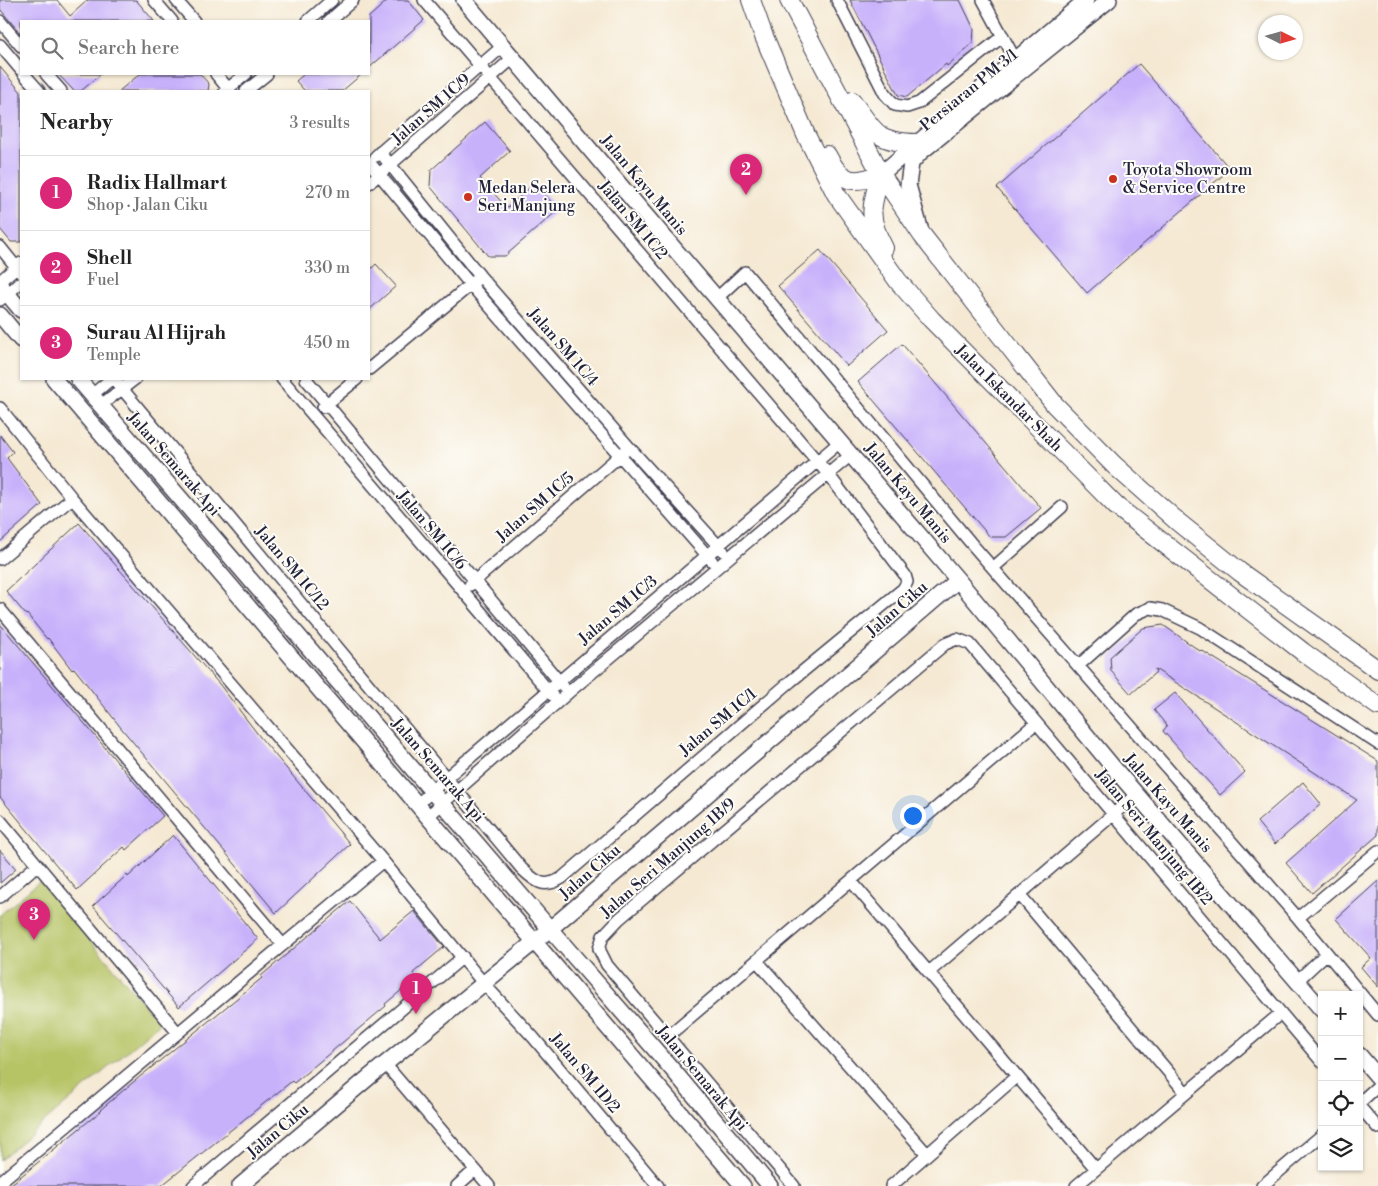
<!DOCTYPE html>
<meta charset="utf-8">
<style>
body{margin:0;font-family:"Libre Bodoni",serif;background:#f2f2f2;color:#222}
.controls{position:absolute;right:15px;bottom:15px;display:grid;overflow:hidden;border-radius:0px;box-shadow:0 1px 4px #0004}
.controls button{width:45px;height:45px;display:grid;place-items:center;padding:0;border:0;border-bottom:1px solid #e0e0e0;background:#fff;color:#222;font:25px sans-serif}
.compass{position:absolute;left:1258px;top:15px;width:45px;height:45px;border-radius:50%;background:#fff;box-shadow:0 1px 4px #0004;rotate:95deg}
.you{position:absolute;left:912px;top:815px;width:18px;height:18px;margin:-12px;border:4px solid #fff;border-radius:50%;background:#1a73e8;box-shadow:0 0 0 8px #1a73e833}
.badge{display:grid;place-items:center;width:32px;height:32px;border-radius:50%;background:#db2777;color:#fff;font-size:16px;font-weight:700}
.pin{position:absolute;translate:-50% -41px;filter:drop-shadow(0 1px 2px #0008)}
.pin::after{content:'';position:absolute;top:26px;width:18px;height:15px;background:inherit;clip-path:polygon(0 0,100% 0,50% 100%)}
.list{margin:0;padding:0;list-style:none}
h2{display:flex;justify-content:space-between;align-items:center;height:65px;margin:0;padding:0 20px;font-size:21px}
h2 small{font-size:16px;font-weight:400;color:#767676}
.list li{display:grid;grid-template-columns:32px 1fr auto;gap:15px;align-items:center;box-sizing:border-box;height:75px;padding:0 20px;border-top:1px solid #e0e0e0}
.list b{display:block;font-size:19px;white-space:nowrap}
.list p{margin:0;font-size:16px;white-space:nowrap;color:#767676}
.list em{font-size:16px;font-style:normal;color:#767676}
.icon{flex:none;width:28px;height:28px;fill:none;stroke:currentColor;stroke-width:2;stroke-linecap:round;stroke-linejoin:round}
.map{position:relative;flex:none;width:1378px;height:1186px;overflow:hidden}
.search{position:absolute;background:#fff;box-shadow:0 1px 4px #0004;left:20px;top:20px;width:350px;height:55px;display:flex;align-items:center;gap:12px;box-sizing:border-box;padding:0 18px;border-radius:0px;color:#767676;font-size:19px}
.panel{position:absolute;background:#fff;box-shadow:0 1px 4px #0004;left:20px;top:90px;width:350px;height:290px;border-radius:0px}
.map>svg:first-child{display:block}
.park{fill:#b7c466;stroke:#6c7350}
.building{fill:#c8b1fb}
.lines{fill:none;stroke-linecap:round;stroke-linejoin:round}
.street-casing{stroke:#424052;stroke-width:14}
.secondary-casing{stroke:#424052;stroke-width:18}
.primary-casing{stroke:#424052;stroke-width:20}
.street{stroke:#fff;stroke-width:11}
.secondary{stroke:#fff;stroke-width:15}
.primary{stroke:#fff;stroke-width:18}
.poi-dot{fill:#c8321e;stroke:#fdfcf7;stroke-width:2}
.labels{text-anchor:middle;dominant-baseline:central;stroke-width:4;stroke-linejoin:round;paint-order:stroke}
.street-label{font-size:16px;fill:#22223b;stroke:#fdfcf7}
.poi-label{font-size:16px;fill:#22223b;stroke:#fdfcf7;text-anchor:start}
</style>
<div class="map">
<svg width="1378" height="1186" viewBox="0 0 1378 1186">
<rect width="100%" height="100%" fill="#fdfcf7"/>
<filter id="ink" filterUnits="userSpaceOnUse"><feTurbulence type="fractalNoise" baseFrequency=".02" numOctaves="2"/><feDisplacementMap in="SourceGraphic" scale="10" xChannelSelector="R" yChannelSelector="G"/><feConvolveMatrix kernelMatrix="1 2 1 2 8 2 1 2 1" color-interpolation-filters="sRGB"/></filter>
<filter id="wash" filterUnits="userSpaceOnUse"><feTurbulence type="fractalNoise" baseFrequency=".0096" numOctaves="4" result="noise"/><feDisplacementMap in="SourceGraphic" scale="20" xChannelSelector="R" yChannelSelector="G"/><feGaussianBlur stdDeviation="1.12" result="paint"/><feColorMatrix in="noise" values="0 0 0 0 0 0 0 0 0 0 0 0 0 0 0 0 0 1.4 0 .05"/><feComposite in="paint" operator="in"/></filter>
<g filter="url(#wash)">
<rect width="100%" height="100%" fill="#f5e9d3"/>
<path class="park" d="M40 881 160 1023 0 1160V915Z"/>
<g id="blocks">
<path class="building" d="M0 0H57L70 16 88 0H136L154 21H21V34L0 9Z
M388 0H408L424 20 369 68V17Z
M850 0H960L974 29 973 43 947 66 946 64 907 97 898 95Z
M1139 64 1230 169 1087 293 997 188Z
M0 67 21 92V242H11L0 229Z
M58 74H101L81 91H74Z
M140 74H200L209 84 208 91H119Z
M304 74H362L342 91H305L296 81Z
M485 122 510 151 480 178 507 208 535 183 558 210 505 256H488L430 186 431 170Z
M820 250 888 330 847 366 778 286Z
M376 264 396 286 369 310V271Z
M902 344 1041 508 1006 537H990L858 382Z
M0 435 13 452 7 458 42 505 0 542Z
M79 523 220 685 260 737 350 844 276 913 122 729 74 668 72 670 48 638 47 639 27 614 26 615 6 591Z
M0 624 163 816 126 850 124 847 77 890 0 797Z
M1163 625 1200 651 1201 650 1378 761V835L1312 893 1286 863 1357 800 1155 669 1156 672 1131 694 1111 671 1110 657 1143 628Z
M1175 693 1245 772 1220 795 1163 731 1167 726 1154 710Z
M1303 782 1321 804 1275 844 1257 822Z
M173 835 258 939 179 1007 93 906 127 875 128 877Z
M0 850 16 869 0 883Z
M1378 881V987L1361 967 1371 958 1336 919Z
M350 901 380 939 414 911 444 947 413 973 416 978 385 1004 386 1006 294 1083 292 1081 161 1186H9L101 1111 100 1110 131 1084 262 978 261 976Z"/>
</g>
</g>
<g filter="url(#ink)">
<use href="#blocks" fill-opacity="0" stroke="#424052" stroke-width="1"/>
<g class="lines">
<defs>
<path id="street" d="M154 0 172 21
M176 0 194 21
M837 0 885 94 895 105 907 107 919 103 1003 36
M983 0 1015 59
M0 21 21 46
M308 21 332 0
M329 21 353 0
M0 45 21 70
M24 74 39 91
M46 74 61 91
M216 74 230 91
M225 91 246 74
M246 91 267 74
M380 152 480 276 629 447 723 551
M376 156 503 46
M369 162 470 284 712 561
M369 183 513 58
M0 247 21 273
M0 281 21 263
M717 298 745 272 970 542 1298 918 1378 1015
M0 300 21 282
M369 369 475 281
M114 379 522 869C536 882 544 889 562 878L791 681 903 589 907 582 905 575 828 474 424 0
M282 379 552 695
M306 379 563 686
M92 395 111 379
M101 405 135 379
M323 407 357 379
M0 408 72 498 383 861 484 984 533 1037 658 1186
M0 559 72 498
M993 568 1062 507
M470 585 624 452
M0 609 283 945
M1078 666 1136 614 1150 608 1162 610 1200 628 1378 744
M417 805 446 778 841 441
M427 817 569 692 852 454
M0 820 178 1033
M851 881 1096 1169
M1020 895 1186 1093
M0 897 37 865
M1298 918 1378 851
M757 961 927 1154
M929 972 1137 794
M1297 981 1327 953
M668 1036 1036 723
M385 1064 489 1186
M1359 1103 1378 1086
M1359 1106 1378 1128
M0 1182 383 861
M193 1186 463 957
M457 1186 475 1170
M794 1186 607 965 599 949 603 936 619 919 945 644 957 639 970 644 1322 1062
M891 1186 1017 1076
M1076 1186 1281 1013
M1262 1186 1322 1135"/>
<path id="secondary" d="M464 0 642 211 958 580 1113 767 1322 1010
M881 174 1086 0
M920 228 908 185 911 163 921 152 1109 0
M0 285 21 310
M0 315 21 340
M54 379 743 1186
M78 379 550 929 672 1069 770 1186
M1359 1055 1378 1077
M240 1186 368 1078 550 929 958 580"/>
<path id="primary" d="M751 0 763 34 806 135 836 194 898 281 931 319 1116 506 1303 652 1378 706
M789 0 881 174 922 235 1055 405 1114 465 1178 522 1240 572 1378 670
M852 101C875 132 875 142 917 143
M827 155C841 183 853 185 881 174
M881 174C871 206 867 217 884 248"/>
</defs>
<use href="#street" class="street-casing"/>
<use href="#secondary" class="secondary-casing"/>
<use href="#primary" class="primary-casing"/>
<use href="#street" class="street"/>
<use href="#secondary" class="secondary"/>
<use href="#primary" class="primary"/>
</g>
</g>
<g class="poi-dot">
<circle cx="1113" cy="179" r="5"/>
<circle cx="468" cy="197" r="5"/>
</g>
<g class="labels">
<g class="street-label">
<text transform="translate(969 90) rotate(-39)">Persiaran PM 3/1</text>
<text transform="translate(431 109) rotate(-41)">Jalan SM 1C/9</text>
<text transform="translate(644 185) rotate(50)">Jalan Kayu Manis</text>
<text transform="translate(633 220) rotate(50)">Jalan SM 1C/2</text>
<text transform="translate(563 347) rotate(49)">Jalan SM 1C/4</text>
<text transform="translate(1009 398) rotate(45)">Jalan Iskandar Shah</text>
<text transform="translate(174 464) rotate(49)">Jalan Semarak Api</text>
<text transform="translate(908 493) rotate(50)">Jalan Kayu Manis</text>
<text transform="translate(535 507) rotate(-41)">Jalan SM 1C/5</text>
<text transform="translate(432 530) rotate(50)">Jalan SM 1C/6</text>
<text transform="translate(292 568) rotate(50)">Jalan SM 1C/12</text>
<text transform="translate(897 609) rotate(-41)">Jalan Ciku</text>
<text transform="translate(618 610) rotate(-40)">Jalan SM 1C/3</text>
<text transform="translate(718 722) rotate(-40)">Jalan SM 1C/1</text>
<text transform="translate(438 770) rotate(49)">Jalan Semarak Api</text>
<text transform="translate(1168 803) rotate(49)">Jalan Kayu Manis</text>
<text transform="translate(1154 837) rotate(50)">Jalan Seri Manjung 1B/2</text>
<text transform="translate(668 858) rotate(-41)">Jalan Seri Manjung 1B/9</text>
<text transform="translate(590 872) rotate(-41)">Jalan Ciku</text>
<text transform="translate(585 1073) rotate(50)">Jalan SM 1D/2</text>
<text transform="translate(702 1078) rotate(50)">Jalan Semarak Api</text>
<text transform="translate(278 1131) rotate(-40)">Jalan Ciku</text>
</g>
<g class="poi-label">
<text x="1123" y="170">Toyota Showroom<tspan x="1123" dy="18">&amp; Service Centre</tspan></text>
<text x="478" y="188">Medan Selera<tspan x="478" dy="18">Seri Manjung</tspan></text>
</g>
</g>
</svg>
<div class="controls">
<button>+</button>
<button>−</button>
<button><svg class="icon" aria-label="locate" viewBox="0 0 24 24"><circle cx="12" cy="12" r="6"/><path d="M12 2v4M12 18v4M2 12h4M18 12h4"/></svg></button>
<button><svg class="icon" aria-label="layers" viewBox="0 0 24 24"><path d="M12 4l9 5-9 5-9-5zM3 14l9 5 9-5"/></svg></button>
</div>
<svg class="compass" viewBox="-18 -18 36 36"><path d="M0-13l5 13h-10z" fill="#e53935"/><path d="M0 13l5-13h-10z" fill="#767676"/></svg>
<div class="you"></div>
<div class="pin badge" style="left:416px;top:1014px">1</div>
<div class="pin badge" style="left:746px;top:195px">2</div>
<div class="pin badge" style="left:34px;top:940px">3</div>
<div class="search"><svg class="icon" aria-label="search" viewBox="0 0 24 24"><circle cx="10" cy="10" r="6"/><path d="M15 15l6 6"/></svg>Search here</div>
<section class="panel">
<h2>Nearby<small>3 results</small></h2>
<ul class="list">
<li><span class="badge">1</span><div><b>Radix Hallmart</b><p>Shop · Jalan Ciku</p></div><em>270 m</em></li>
<li><span class="badge">2</span><div><b>Shell</b><p>Fuel</p></div><em>330 m</em></li>
<li><span class="badge">3</span><div><b>Surau Al Hijrah</b><p>Temple</p></div><em>450 m</em></li>
</ul>
</section>
</div>
